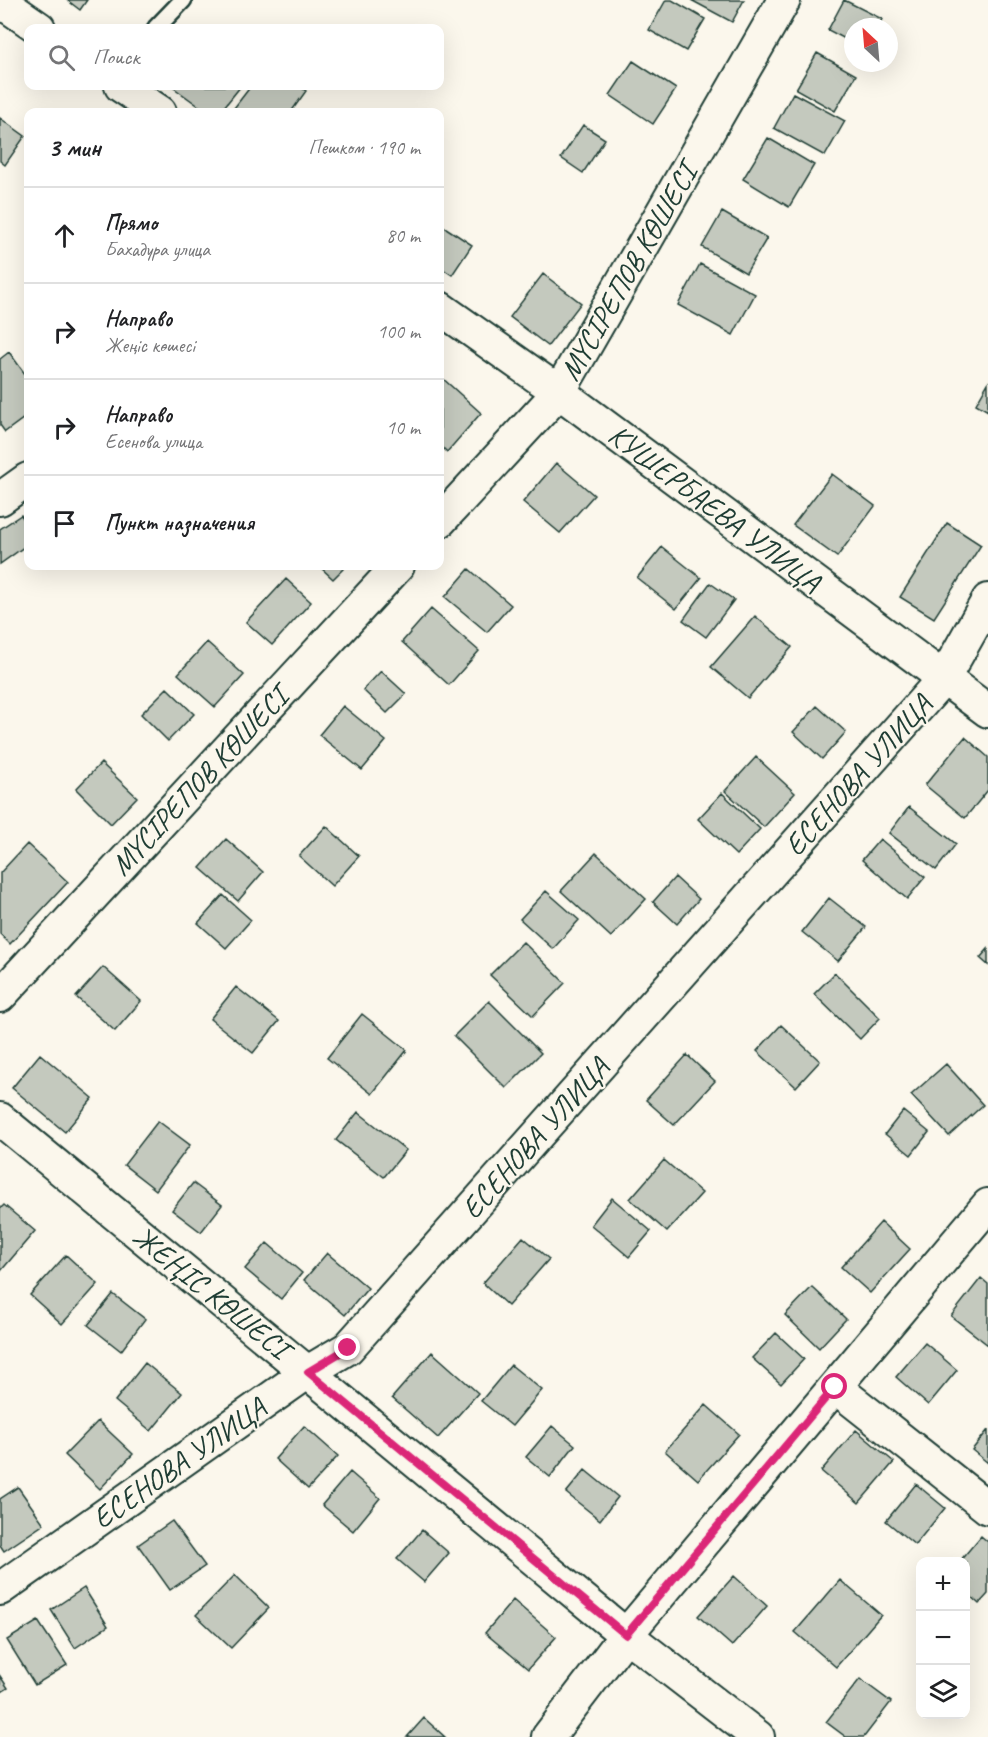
<!DOCTYPE html>
<html lang="ru">
<meta charset="utf-8">
<style>
body{margin:0;font-family:Caveat,sans-serif;background:#f6f6f6;color:#202124}
.controls{position:absolute;right:18px;bottom:18px;display:grid;overflow:hidden;border-radius:12px;box-shadow:0 6px 24px #0002}
.controls button{width:54px;height:54px;display:grid;place-items:center;padding:0;border:0;border-bottom:2px solid #e0e0e0;background:#fff;color:#202124;font:30px sans-serif}
.compass{position:absolute;left:844px;top:18px;width:54px;height:54px;border-radius:50%;background:#fff;box-shadow:0 6px 24px #0002;rotate:334deg}
.stop{position:absolute;width:18px;height:18px;margin:-14px;border:4px solid #db2777;border-radius:50%;background:#fff}
.stop.end{background:#db2777;border-color:#fff;box-shadow:0 2px 6px #0008}
.list{margin:0;padding:0;list-style:none}
h2{display:flex;justify-content:space-between;align-items:center;height:78px;margin:0;padding:0 24px;font-size:26px}
h2 small{font-size:20px;font-weight:400;color:#757577}
.list li{display:grid;grid-template-columns:39px 1fr auto;gap:18px;align-items:center;box-sizing:border-box;height:96px;padding:0 24px;border-top:2px solid #e0e0e0}
.list b{display:block;font-size:22px;white-space:nowrap}
.list p{margin:0;font-size:20px;white-space:nowrap;color:#757577}
.list em{font-size:20px;font-style:normal;color:#757577}
.icon{flex:none;width:33px;height:33px;fill:none;stroke:currentColor;stroke-width:2;stroke-linecap:round;stroke-linejoin:round}
.map{position:relative;flex:none;width:988px;height:1737px;overflow:hidden}
.search{position:absolute;background:#fff;box-shadow:0 6px 24px #0002;left:24px;top:24px;width:420px;height:66px;display:flex;align-items:center;gap:15px;box-sizing:border-box;padding:0 21px;border-radius:12px;color:#757577;font-size:22px}
.panel{position:absolute;background:#fff;box-shadow:0 6px 24px #0002;left:24px;top:108px;width:420px;height:462px;border-radius:12px}
.map>svg:first-child{display:block}
.building{fill:#c4c9be;stroke:#1f3d34;stroke-width:1.5}
.lines{fill:none;stroke-linecap:round;stroke-linejoin:round}
.lane-casing{stroke:#1f3d34;stroke-width:21}
.street-casing{stroke:#1f3d34;stroke-width:36}
.lane{stroke:#fbf7ec;stroke-width:16}
.street{stroke:#fbf7ec;stroke-width:32}
.route{stroke:#db2777;stroke-width:8}
.labels{text-anchor:middle;dominant-baseline:central;stroke-width:4.5;stroke-linejoin:round;paint-order:stroke}
.street-label{font-size:30px;fill:#1f3d34;stroke:#fbf7ec}
</style>
<div class="map">
<svg width="988" height="1737" viewBox="0 0 988 1737">
<rect width="100%" height="100%" fill="#fbf7ec"/>
<filter id="ink" filterUnits="userSpaceOnUse"><feTurbulence type="fractalNoise" baseFrequency=".0167" numOctaves="2"/><feDisplacementMap in="SourceGraphic" scale="12" xChannelSelector="R" yChannelSelector="G"/><feConvolveMatrix kernelMatrix="1 2 1 2 8 2 1 2 1" color-interpolation-filters="sRGB"/></filter>
<g filter="url(#ink)">
<path class="building" d="M67 0H87L80 10Z
M666 0H672L705 19 686 51 649 30Z
M691 0H744L732 22Z
M844 0 882 19 878 27H853V43L828 30Z
M817 53 856 75 835 111 796 89Z
M633 61 676 89 653 124 610 95Z
M176 86H241L220 112H207L174 88Z
M251 86H299L306 91 291 112H231Z
M793 93 845 121 825 156 774 128Z
M0 118 25 136 5 165 0 161Z
M583 125 605 139 583 173 561 158Z
M768 138 814 165 789 207 743 179Z
M722 212 767 238 746 273 702 247Z
M440 224 472 245 452 275 440 267Z
M700 264 755 294 733 335 678 305Z
M543 274 581 303 548 346 510 317Z
M9 352 28 378V415L5 432 0 425V359Z
M440 376 481 413 447 452 440 445Z
M988 383V411L976 404Z
M556 463 594 495 560 533 523 502Z
M832 474 875 506 837 557 793 525Z
M21 515 28 525V544L0 564V529Z
M947 523 981 545 934 618 900 597Z
M662 547 701 578 676 609 637 578Z
M319 566H346L333 579Z
M469 569 511 605 487 632 445 597Z
M286 579 311 602 272 645 246 622Z
M710 583 734 600 706 637 683 620Z
M431 609 479 651 449 685 402 642Z
M755 616 792 647 748 698 711 667Z
M207 642 244 675 215 707 178 674Z
M381 671 406 694 387 713 363 690Z
M167 688 194 714 168 741 141 714Z
M343 706 386 741 362 770 319 735Z
M817 706 846 732 822 759 793 732Z
M965 737 988 757V790L965 818 925 785Z
M756 757 795 793 764 827 725 791Z
M101 763 137 797 111 824 76 789Z
M722 793 760 829 736 855 698 819Z
M909 807 956 844 936 870 889 833Z
M326 826 359 856 332 886 299 856Z
M226 839 263 872 238 901 200 868Z
M880 839 925 877 907 899 862 860Z
M27 844 68 882 10 944 0 934V873Z
M596 853 646 899 611 937 561 891Z
M675 877 699 899 677 924 653 902Z
M546 891 579 920 553 949 520 919Z
M223 895 251 920 226 948 198 923Z
M829 898 866 927 838 961 802 932Z
M523 942 565 983 533 1016 490 975Z
M988 949V965L980 958Z
M103 967 141 1001 115 1031 76 997Z
M835 973 880 1018 860 1039 814 994Z
M236 987 279 1021 253 1053 210 1019Z
M489 1001 541 1053 506 1088 454 1036Z
M362 1014 407 1050 372 1094 327 1058Z
M781 1025 820 1061 796 1087 757 1051Z
M40 1054 93 1098 65 1132 12 1088Z
M687 1055 715 1081 674 1125 646 1100Z
M946 1064 983 1105 949 1136 911 1095Z
M903 1111 929 1132 911 1155 885 1134Z
M358 1112 406 1150 384 1177 336 1140Z
M158 1121 190 1145 156 1190 124 1165Z
M664 1160 702 1193 667 1232 630 1199Z
M193 1183 222 1205 201 1232 172 1210Z
M612 1198 651 1231 629 1257 591 1225Z
M4 1205 35 1231 0 1272V1209Z
M881 1222 910 1249 870 1293 841 1267Z
M523 1237 549 1259 508 1306 483 1283Z
M267 1243 302 1273 281 1299 245 1269Z
M327 1253 368 1288 345 1315 304 1280Z
M66 1255 98 1284 62 1324 30 1295Z
M981 1278 988 1284V1345L951 1316Z
M812 1287 846 1319 819 1348 785 1315Z
M113 1294 145 1319 121 1351 88 1325Z
M776 1333 804 1359 781 1384 752 1358Z
M925 1343 957 1370 928 1405 896 1377Z
M432 1352 478 1393 438 1438 392 1398Z
M145 1363 182 1393 151 1431 115 1401Z
M511 1365 542 1390 512 1426 481 1401Z
M706 1405 739 1434 698 1480 665 1451Z
M98 1421 133 1454 100 1489 65 1455Z
M304 1426 338 1456 308 1489 275 1459Z
M552 1426 575 1445 550 1477 526 1457Z
M856 1430 894 1462 859 1503 821 1471Z
M988 1430V1463L972 1450Z
M585 1470 618 1497 600 1520 566 1493Z
M350 1472 380 1498 353 1531 322 1505Z
M916 1484 945 1508 915 1545 886 1521Z
M18 1487 44 1524 4 1551 0 1545V1499Z
M172 1521 205 1566 170 1590 138 1545Z
M422 1530 449 1553 424 1582 397 1559Z
M981 1536 988 1542V1594L979 1604 966 1592V1562H959Z
M235 1575 269 1608 231 1648 196 1615Z
M734 1576 767 1606 732 1646 698 1616Z
M840 1580 881 1615 836 1667 795 1632Z
M84 1588 108 1626 75 1648 51 1610Z
M513 1600 556 1637 528 1669 485 1633Z
M38 1621 67 1665 35 1685 7 1640Z
M0 1676 8 1688 0 1693Z
M860 1679 891 1702 864 1737H846L826 1722Z
M424 1718 445 1737H407Z"/>
<g class="lines">
<defs>
<path id="lane" d="M156 28 183 0"/>
<path id="street" d="M0 1 39 28
M121 86 160 112
M440 308 559 392 988 711
M0 499 28 479
M440 521 559 392 784 0
M0 996 398 566
M0 1119 626 1635 758 1737
M835 1387 988 1508
M0 1589 308 1372 348 1348 944 678 988 600
M548 1737 626 1635 988 1205"/>
</defs>
<use href="#lane" class="lane-casing"/>
<use href="#street" class="street-casing"/>
<use href="#lane" class="lane"/>
<use href="#street" class="street"/>
</g>
</g>
<g class="lines" filter="url(#ink)">
<path class="route" d="M348 1348 308 1372 626 1635 835 1387"/>
</g>
<g class="labels">
<g class="street-label">
<text transform="translate(628 272) rotate(-60)">МҮСІРЕПОВ КӨШЕСІ</text>
<text transform="translate(715 508) rotate(37)">КУШЕРБАЕВА УЛИЦА</text>
<text transform="translate(858 775) rotate(-48)">ЕСЕНОВА УЛИЦА</text>
<text transform="translate(199 781) rotate(-47)">МҮСІРЕПОВ КӨШЕСІ</text>
<text transform="translate(535 1138) rotate(-48)">ЕСЕНОВА УЛИЦА</text>
<text transform="translate(211 1292) rotate(39)">ЖЕҢІС КӨШЕСІ</text>
<text transform="translate(179 1463) rotate(-35)">ЕСЕНОВА УЛИЦА</text>
</g>
</g>
</svg>
<div class="controls">
<button>+</button>
<button>−</button>
<button><svg class="icon" aria-label="layers" viewBox="0 0 24 24"><path d="M12 4l9 5-9 5-9-5zM3 14l9 5 9-5"/></svg></button>
</div>
<svg class="compass" viewBox="-18 -18 36 36"><path d="M0-13l5 13h-10z" fill="#e53935"/><path d="M0 13l5-13h-10z" fill="#757577"/></svg>
<div class="stop" style="left:835px;top:1387px"></div>
<div class="stop end" style="left:348px;top:1348px"></div>
<div class="search"><svg class="icon" aria-label="search" viewBox="0 0 24 24"><circle cx="10" cy="10" r="6"/><path d="M15 15l6 6"/></svg>Поиск</div>
<section class="panel">
<h2>3 мин<small>Пешком · 190 m</small></h2>
<ul class="list">
<li><svg class="icon" aria-label="ahead" viewBox="0 0 24 24"><path d="M12 20V5M6 11l6-6 6 6"/></svg><div><b>Прямо</b><p>Бахадура улица</p></div><em>80 m</em></li>
<li><svg class="icon" aria-label="right" viewBox="0 0 24 24"><path d="M7 20v-9h11M14 6l5 5-5 5"/></svg><div><b>Направо</b><p>Жеңіс көшесі</p></div><em>100 m</em></li>
<li><svg class="icon" aria-label="right" viewBox="0 0 24 24"><path d="M7 20v-9h11M14 6l5 5-5 5"/></svg><div><b>Направо</b><p>Есенова улица</p></div><em>10 m</em></li>
<li><svg class="icon" aria-label="arrive" viewBox="0 0 24 24"><path d="M6 21V4h12l-3 4 3 4H6"/></svg><div><b>Пункт назначения</b></div></li>
</ul>
</section>
</div>
